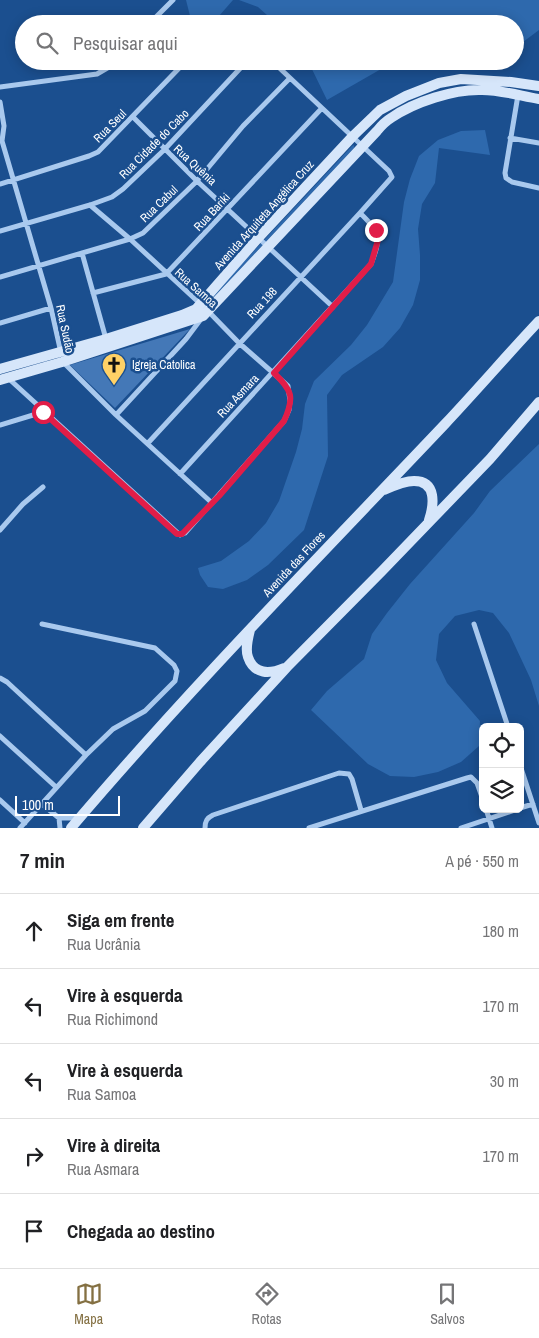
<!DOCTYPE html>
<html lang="pt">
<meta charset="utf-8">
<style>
body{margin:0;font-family:"Archivo Narrow",sans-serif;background:#f6f6f6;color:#202124}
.controls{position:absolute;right:15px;bottom:15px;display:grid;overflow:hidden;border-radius:8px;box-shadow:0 2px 12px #0003}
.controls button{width:45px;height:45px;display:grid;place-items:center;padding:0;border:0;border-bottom:1px solid #e0e0e0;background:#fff;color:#202124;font:25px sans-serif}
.scale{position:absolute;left:15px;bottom:12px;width:105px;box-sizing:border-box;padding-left:5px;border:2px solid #fff;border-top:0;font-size:14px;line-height:18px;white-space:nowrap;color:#fff;-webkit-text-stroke:4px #1b4f8f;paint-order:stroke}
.stop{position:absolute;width:15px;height:15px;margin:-11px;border:4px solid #e11d48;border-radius:50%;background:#fff}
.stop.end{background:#e11d48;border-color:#fff;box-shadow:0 1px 5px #0008}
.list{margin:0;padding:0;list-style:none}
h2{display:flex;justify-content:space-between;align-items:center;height:65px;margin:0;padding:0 20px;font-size:21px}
h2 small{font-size:16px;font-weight:400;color:#757577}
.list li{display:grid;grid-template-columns:32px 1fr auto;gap:15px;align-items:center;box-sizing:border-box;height:75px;padding:0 20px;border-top:1px solid #e0e0e0}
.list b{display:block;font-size:19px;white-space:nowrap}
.list p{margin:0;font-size:16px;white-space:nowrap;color:#757577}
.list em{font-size:16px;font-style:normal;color:#757577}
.icon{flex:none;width:28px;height:28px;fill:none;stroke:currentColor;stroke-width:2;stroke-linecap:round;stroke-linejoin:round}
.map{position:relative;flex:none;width:539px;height:828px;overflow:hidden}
.search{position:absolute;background:#fff;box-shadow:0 2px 12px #0003;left:15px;right:15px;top:15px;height:55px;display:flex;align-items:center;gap:12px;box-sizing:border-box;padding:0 18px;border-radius:28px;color:#757577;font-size:19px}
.sheet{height:440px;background:#fff}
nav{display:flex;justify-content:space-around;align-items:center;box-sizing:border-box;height:70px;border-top:1px solid #e0e0e0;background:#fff;font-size:14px;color:#757577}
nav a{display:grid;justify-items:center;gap:2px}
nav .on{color:#847042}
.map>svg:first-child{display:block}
.green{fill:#2e69ad}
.building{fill:#4478b7}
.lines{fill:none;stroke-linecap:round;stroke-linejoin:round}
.street{stroke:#a9c9ee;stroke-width:5}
.secondary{stroke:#d6e6fa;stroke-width:10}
.route{stroke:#e11d48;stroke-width:6}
.labels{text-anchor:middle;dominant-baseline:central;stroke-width:5;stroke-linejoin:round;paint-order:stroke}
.street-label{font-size:12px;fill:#fff;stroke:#1b4f8f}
.poi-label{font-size:12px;fill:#fff;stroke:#1b4f8f;text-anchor:start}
</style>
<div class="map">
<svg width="539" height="828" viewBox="0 0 539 828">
<rect width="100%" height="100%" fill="#1b4f8f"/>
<path class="green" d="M186 0H233L212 24H192Z
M239 0H539V30L523 42 515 43V24H277L258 7Z
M308 61H395L327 100Z
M485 130 490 155 439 148 435 183 422 204 418 229 420 255V280L413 305 400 328 383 347 342 375 327 395 328 456 304 530 268 565 247 580 223 589 208 587 200 575 198 568 221 561 249 541 266 523 279 501 296 452 302 429 305 404 314 381 351 345 367 325 393 282 404 202 410 179 419 156 438 140 461 131Z
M354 145V148L210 301 209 299 352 146Z
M539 444V706L531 680 509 633 493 613 479 610 455 616 439 634 436 660 447 683 480 721 479 746 461 762 438 772 414 777 390 776 368 764 311 710 327 691 364 659 372 634 387 613 410 584 474 513 490 491Z"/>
<path class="building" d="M190 329 115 408 70 365Z"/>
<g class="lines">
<path class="street" d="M149 24 173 0
M0 87 97 74 109 67 114 61
M518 95 505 173 506 178 512 182 539 188
M0 102 4 126 2 141 51 308 61 353
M133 117 197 181 333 307
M510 138 539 143
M0 184 89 156 98 152 186 61
M0 231 90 205 112 197 123 189 164 150 247 61
M82 253 106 339
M0 277 130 239 143 233 197 181 243 126 290 78
M93 293 166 274 322 108
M0 323 51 308
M62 361 116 415 212 503
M8 378 180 535 185 533 284 421 289 410 290 401 288 386 239 343 208 311 130 239 90 205
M116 415 186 339 201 319
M0 425 43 412
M148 443 360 213 392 177 389 171 272 61
M180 474 371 264C381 238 381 233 360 213
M0 530 23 504 43 487
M474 624 508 727
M0 678 7 682 86 755
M0 736 56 787
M520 765 539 823
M0 800 25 823
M43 805 59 818H77
M520 808 533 804
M486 809 492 828
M59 818 60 828
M20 828 86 755 113 729 145 711 175 681 177 671 174 665 155 648 42 624
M205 828C205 821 207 818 213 815L339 773 349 774 352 779 361 810
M309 828 467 778 471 777 477 783 483 800
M461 828 518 809"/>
<path class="secondary" d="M0 369 106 339 182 315 196 309 259 237 353 136 380 110 406 96 439 83 461 79 511 82 539 86
M0 380 62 362 203 316 377 131C381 126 386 121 391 118 414 102 454 89 482 90 501 90 521 96 539 99
M384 490C393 486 404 481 414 481 437 481 434 505 429 520
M250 630C248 638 245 649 248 657 254 675 270 674 284 668
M71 828C190 688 319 557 445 424 477 390 507 355 539 321
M143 828 200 762 287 667 382 571 490 459 539 402"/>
</g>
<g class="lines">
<path class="route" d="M43 412 177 534H182L219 496 284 421C295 397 292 390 274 373L371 264 378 240 376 230"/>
</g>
<defs>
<symbol id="church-pin" viewBox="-11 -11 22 30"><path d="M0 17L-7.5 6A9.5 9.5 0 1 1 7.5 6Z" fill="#ffd166" stroke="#1b4f8f"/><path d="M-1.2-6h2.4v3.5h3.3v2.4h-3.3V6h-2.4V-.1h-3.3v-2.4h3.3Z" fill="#111"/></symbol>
</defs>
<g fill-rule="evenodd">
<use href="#church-pin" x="100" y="351" width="28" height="38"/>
</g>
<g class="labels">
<g class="street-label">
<text transform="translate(110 126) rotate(-45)">Rua Seul</text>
<text transform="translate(154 144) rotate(-45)">Rua Cidade do Cabo</text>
<text transform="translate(195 165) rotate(43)">Rua Quênia</text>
<text transform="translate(159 204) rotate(-44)">Rua Cabul</text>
<text transform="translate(212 212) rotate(-47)">Rua Bariki</text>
<text transform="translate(264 215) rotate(-48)">Avenida Arquiteta Angélica Cruz</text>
<text transform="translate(196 288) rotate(42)">Rua Samoa</text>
<text transform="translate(262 303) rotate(-47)">Rua 198</text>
<text transform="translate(65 329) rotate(78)">Rua Sudão</text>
<text transform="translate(238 396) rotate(-47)">Rua Asmara</text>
<text transform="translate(294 564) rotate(-47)">Avenida das Flores</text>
</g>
<g class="poi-label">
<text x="132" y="365">Igreja Catolica</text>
</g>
</g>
</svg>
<div class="controls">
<button><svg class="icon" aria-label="locate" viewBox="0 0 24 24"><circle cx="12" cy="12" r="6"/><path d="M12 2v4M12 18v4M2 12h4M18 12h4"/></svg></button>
<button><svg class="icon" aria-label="layers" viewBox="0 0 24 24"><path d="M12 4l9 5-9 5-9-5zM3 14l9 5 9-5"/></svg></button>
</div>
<div class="scale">100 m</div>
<div class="stop" style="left:43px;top:412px"></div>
<div class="stop end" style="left:376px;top:230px"></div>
<div class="search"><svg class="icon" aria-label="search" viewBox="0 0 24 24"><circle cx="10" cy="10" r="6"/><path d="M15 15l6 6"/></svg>Pesquisar aqui</div>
</div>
<section class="sheet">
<h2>7 min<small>A pé · 550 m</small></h2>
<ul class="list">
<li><svg class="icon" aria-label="ahead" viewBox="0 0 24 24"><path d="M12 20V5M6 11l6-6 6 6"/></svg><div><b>Siga em frente</b><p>Rua Ucrânia</p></div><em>180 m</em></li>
<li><svg class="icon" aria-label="left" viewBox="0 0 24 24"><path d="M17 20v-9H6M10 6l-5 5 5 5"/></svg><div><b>Vire à esquerda</b><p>Rua Richimond</p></div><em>170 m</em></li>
<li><svg class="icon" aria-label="left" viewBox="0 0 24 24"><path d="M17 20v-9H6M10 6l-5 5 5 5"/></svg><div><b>Vire à esquerda</b><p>Rua Samoa</p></div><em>30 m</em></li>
<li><svg class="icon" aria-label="right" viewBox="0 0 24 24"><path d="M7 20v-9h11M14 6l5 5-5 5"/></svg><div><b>Vire à direita</b><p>Rua Asmara</p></div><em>170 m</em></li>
<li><svg class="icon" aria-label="arrive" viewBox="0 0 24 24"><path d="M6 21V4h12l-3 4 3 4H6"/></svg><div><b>Chegada ao destino</b></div></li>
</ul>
</section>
<nav>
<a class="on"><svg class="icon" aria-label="map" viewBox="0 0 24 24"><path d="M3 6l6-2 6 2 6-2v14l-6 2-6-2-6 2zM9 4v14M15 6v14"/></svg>Mapa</a>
<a><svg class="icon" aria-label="directions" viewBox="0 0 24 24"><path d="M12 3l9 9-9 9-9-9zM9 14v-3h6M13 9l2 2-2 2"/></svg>Rotas</a>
<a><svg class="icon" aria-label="saved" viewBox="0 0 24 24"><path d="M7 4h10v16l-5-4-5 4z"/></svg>Salvos</a>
</nav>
